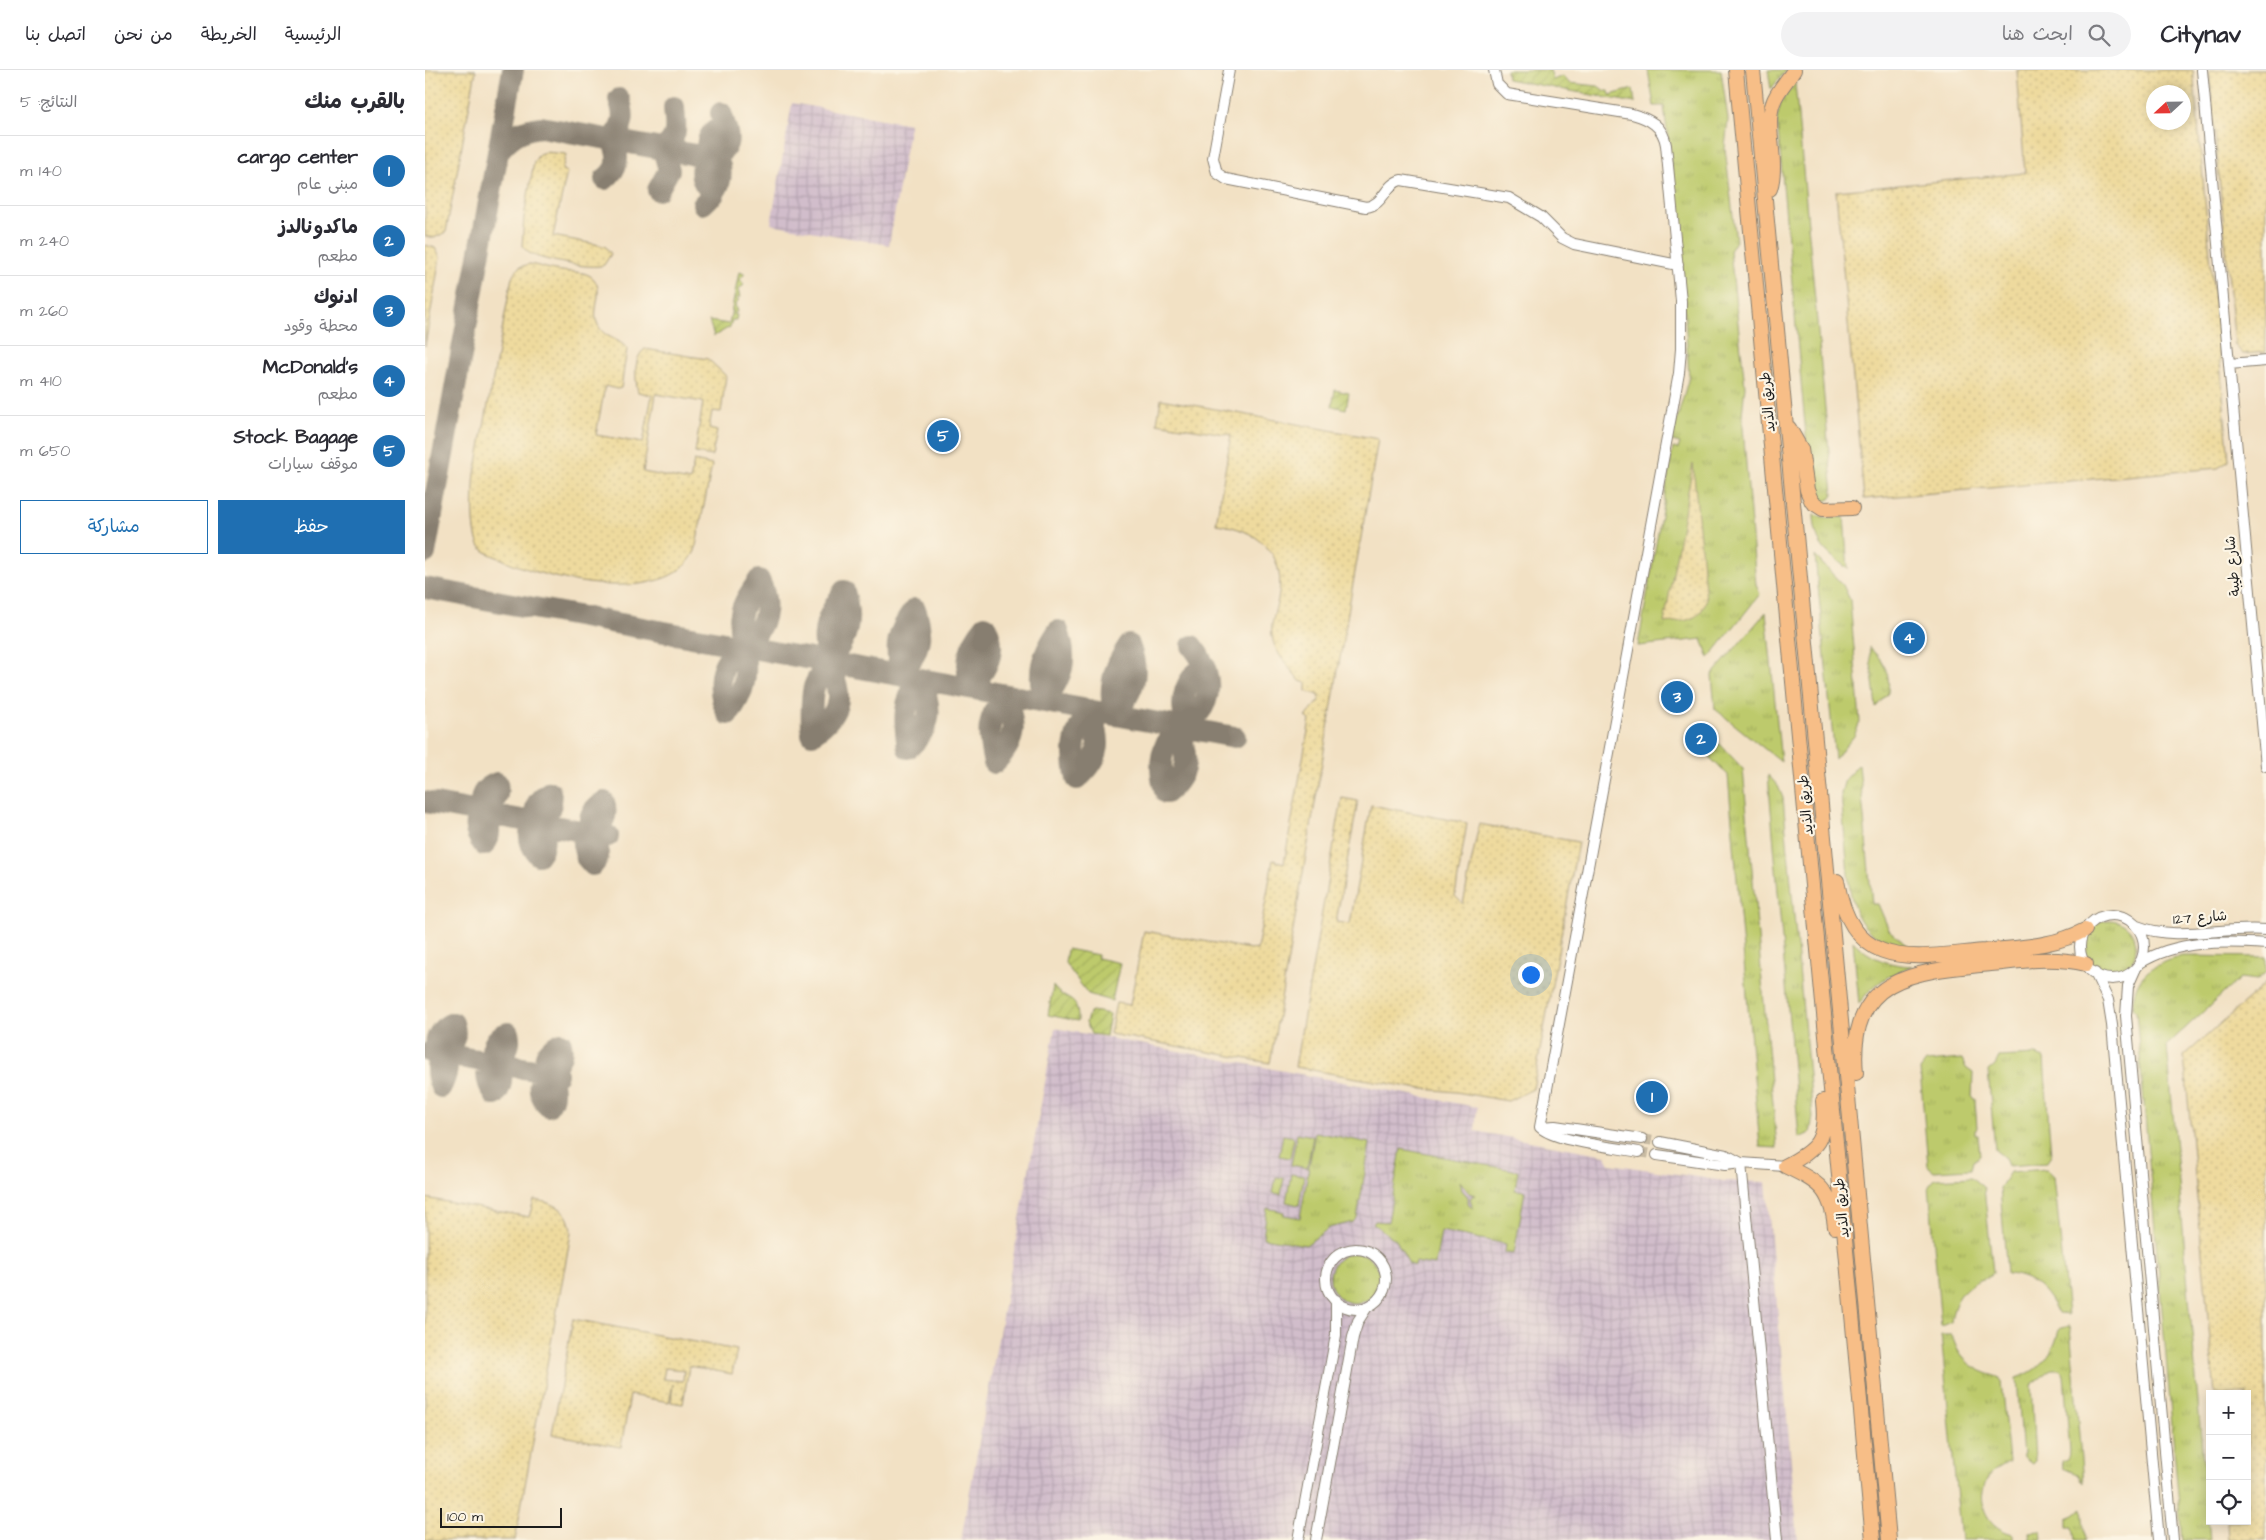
<!DOCTYPE html>
<html lang="ar">
<meta charset="utf-8">
<style>
body{margin:0;font-family:"Architects Daughter","Playpen Sans Arabic",sans-serif;background:#f2f2f3;color:#2b2b33;direction:rtl}
.controls{position:absolute;right:15px;bottom:15px;display:grid;overflow:hidden;border-radius:0px;box-shadow:0 2px 12px #0003}
.controls button{width:45px;height:45px;display:grid;place-items:center;padding:0;border:0;border-bottom:1px solid #e1e1e2;background:#fff;color:#2b2b33;font:25px sans-serif}
.compass{position:absolute;left:1721px;top:15px;width:45px;height:45px;border-radius:50%;background:#fff;box-shadow:0 2px 12px #0003;rotate:248deg}
.scale{position:absolute;left:15px;bottom:12px;width:122px;box-sizing:border-box;padding-left:5px;border:2px solid #1c1c1c;border-top:0;font-size:14px;line-height:18px;white-space:nowrap;color:#1c1c1c;-webkit-text-stroke:4px #fcf5e5;paint-order:stroke}
.you{position:absolute;left:1105px;top:904px;width:18px;height:18px;margin:-12px;border:4px solid #fff;border-radius:50%;background:#1a73e8;box-shadow:0 0 0 8px #1a73e833}
.badge{display:grid;place-items:center;width:32px;height:32px;border-radius:50%;background:#1f6fb2;color:#fff;font-size:16px;font-weight:700}
.pin{position:absolute;translate:-50% -50%;border:2px solid #fff;box-shadow:0 1px 5px #0006}
.list{margin:0;padding:0;list-style:none}
h2{display:flex;justify-content:space-between;align-items:center;height:65px;margin:0;padding:0 20px;font-size:21px}
h2 small{font-size:16px;font-weight:400;color:#7c7c81}
.list li{display:grid;grid-template-columns:32px 1fr auto;gap:15px;align-items:center;box-sizing:border-box;height:70px;padding:0 20px;border-top:1px solid #e1e1e2}
.list b{display:block;font-size:19px;white-space:nowrap}
.list p{margin:0;font-size:16px;white-space:nowrap;color:#7c7c81}
.list em{font-size:16px;font-style:normal;color:#7c7c81}
.actions{display:flex;gap:10px;padding:15px 20px}
.actions a{flex:1;padding:11px 0;border:1px solid #1f6fb2;border-radius:0px;text-align:center;font-size:18px;color:#1f6fb2}
.actions .main{background:#1f6fb2;color:#fff}
.icon{flex:none;width:28px;height:28px;fill:none;stroke:currentColor;stroke-width:2;stroke-linecap:round;stroke-linejoin:round}
.map{position:relative;flex:none;width:1841px;height:1470px;overflow:hidden;direction:ltr}
header{display:flex;align-items:center;gap:30px;box-sizing:border-box;height:70px;padding:0 25px;background:#fff;border-bottom:1px solid #e1e1e2}
header strong{font-size:24px}
nav{display:flex;gap:28px;margin-inline-start:auto;font-size:18px}
.search{width:350px;height:45px;background:#f2f2f3;display:flex;align-items:center;gap:12px;box-sizing:border-box;padding:0 18px;border-radius:28px;color:#7c7c81;font-size:19px}
main{display:flex}
aside{flex:1;background:#fff}
.map>svg:first-child{display:block}
.industrial{fill:url(#industrial-grid)}
.grass{fill:url(#grass-tufts);stroke:#6c7344;fill-rule:evenodd}
.sand{fill:url(#sand-dots);stroke:#857b5d;fill-rule:evenodd}
.garden{fill:url(#garden-furrows);stroke:#6c7344}
.pitch{fill:#bdca6c;stroke:#6c7344}
.lines{fill:none;stroke-linecap:round;stroke-linejoin:round}
.taxiway{stroke:#877e70;stroke-width:22}
.minor-tunnel{stroke:#c7baa2;stroke-width:10;stroke-dasharray:10 5;stroke-linecap:butt}
.minor-casing{stroke:#877e70;stroke-width:12}
.highway-casing{stroke:#877e70;stroke-width:16}
.minor{stroke:#fff;stroke-width:10}
.highway{stroke:#f7be87;stroke-width:14}
.labels{text-anchor:middle;dominant-baseline:central;stroke-width:4.5;stroke-linejoin:round;paint-order:stroke}
.street-label{font-size:14px;fill:#1c1c1c;stroke:#fcf5e5}
</style>
<header>
<strong>Citynav</strong>
<div class="search"><svg class="icon" aria-label="search" viewBox="0 0 24 24"><circle cx="10" cy="10" r="6"/><path d="M15 15l6 6"/></svg>ابحث هنا</div>
<nav><a>الرئيسية</a><a>الخريطة</a><a>من نحن</a><a>اتصل بنا</a></nav>
</header>
<main>
<div class="map">
<svg width="1841" height="1470" viewBox="0 0 1841 1470">
<defs>
<pattern id="industrial-grid" width="8" height="8" patternUnits="userSpaceOnUse" patternTransform="scale(1.25)"><rect width="8" height="8" fill="#d1bdcb"/><path d="M0 4h8M4 0v8" fill="none" stroke="#b3a2ae"/></pattern>
<pattern id="grass-tufts" width="24" height="20" patternUnits="userSpaceOnUse" patternTransform="scale(1.25)"><rect width="24" height="20" fill="#bdca6c"/><path d="M3 7l-1-3M5 7V3M7 7l1-3M15 17l-1-3M17 17v-4M19 17l1-3" fill="none" stroke="#a2ad5d"/></pattern>
<pattern id="sand-dots" width="8" height="8" patternUnits="userSpaceOnUse" patternTransform="scale(1.25)"><rect width="8" height="8" fill="#eeda9e"/><path d="M2 2h.1M6 6h.1" fill="none" stroke="#ccba88" stroke-width="1.8" stroke-linecap="round"/></pattern>
<pattern id="garden-furrows" width="10" height="10" patternUnits="userSpaceOnUse" patternTransform="scale(1.25)"><rect width="10" height="10" fill="#bdca6c"/><path d="M-1 1l2-2M0 10L10 0M9 11l2-2" fill="none" stroke="#a2ad5d"/></pattern>
</defs>
<rect width="100%" height="100%" fill="#fcf5e5"/>
<filter id="ink" filterUnits="userSpaceOnUse"><feTurbulence type="fractalNoise" baseFrequency=".02" numOctaves="2"/><feDisplacementMap in="SourceGraphic" scale="10" xChannelSelector="R" yChannelSelector="G"/><feConvolveMatrix kernelMatrix="1 2 1 2 8 2 1 2 1" color-interpolation-filters="sRGB"/></filter>
<filter id="wash" filterUnits="userSpaceOnUse"><feTurbulence type="fractalNoise" baseFrequency=".0096" numOctaves="4" result="noise"/><feDisplacementMap in="SourceGraphic" scale="20" xChannelSelector="R" yChannelSelector="G"/><feGaussianBlur stdDeviation="1.12" result="paint"/><feColorMatrix in="noise" values="0 0 0 0 0 0 0 0 0 0 0 0 0 0 0 0 0 1.4 0 .05"/><feComposite in="paint" operator="in"/></filter>
<g filter="url(#wash)">
<rect width="100%" height="100%" fill="#f2e1c4"/>
<path class="industrial" d="M367 33 485 54 464 175 346 154Z
M630 958 1052 1037 1050 1061 1180 1085 1185 1094 1299 1111 1341 1112 1373 1470H536Z"/>
<path class="grass" d="M1223 0H1296L1303 49 1300 78 1311 171 1305 181 1320 316 1317 345 1331 515 1335 524 1284 588 1277 569 1213 576 1248 378 1253 379 1255 373 1247 371 1248 363 1264 307 1255 171 1239 36H1229Z
M1343 0H1361L1346 19Z
M1370 13 1408 425 1405 429 1400 431 1392 426 1384 399 1352 49 1356 32Z
M1389 445 1403 448 1419 447 1423 499C1400 481 1390 476 1389 445Z
M1390 486 1418 515 1425 530 1435 652 1429 666 1410 689Z
M1341 542 1356 692 1290 639 1287 605Z
M1444 577C1458 590 1466 603 1463 623L1451 637Z
M1294 673 1318 699 1352 1078 1335 1077 1303 705 1285 688Z
M1434 694 1447 834H1453L1464 860 1487 880C1432 868 1426 843 1422 792 1420 769 1418 747 1416 724L1420 709Z
M1343 705 1353 716 1358 728 1388 1047 1385 1063 1374 1068Z
M1657 877a27 27 0 1 1 54 0a27 27 0 1 1-54 0Z
M1428 871C1444 888 1463 895 1487 896 1465 904 1447 914 1434 934Z
M1757 886 1841 887V902L1832 910 1815 908 1742 975 1785 1470H1757L1711 942 1707 938C1710 903 1726 896 1757 886Z
M1611 985 1619 988 1626 1086 1621 1093 1583 1096 1580 1088 1570 1080 1563 1001 1570 995 1574 987Z
M1537 989 1541 998 1548 1003 1547 1028 1550 1029 1552 1058 1550 1059V1065H1553L1555 1086 1548 1091 1546 1099 1509 1101 1503 1096 1495 1000 1501 992Z
M890 1062 945 1073 932 1148 928 1152 904 1158 881 1175 838 1168 842 1138 859 1142V1145L875 1148Z
M976 1079 1093 1101 1090 1120 1100 1121 1089 1184 1080 1183 1081 1174 1016 1161 1010 1195 990 1192 989 1196 984 1194 971 1170 948 1154 950 1151 963 1152ZM1035 1111 1043 1122 1050 1125 1045 1128 1048 1139 1043 1133V1127L1037 1120Z
M1622 1099 1629 1106 1643 1245 1633 1244C1622 1221 1609 1206 1582 1204L1575 1118 1585 1102Z
M1546 1107 1559 1118 1568 1202C1565 1208 1561 1208 1555 1210 1537 1217 1528 1234 1526 1252L1516 1256 1504 1116 1510 1109Z
M905 1208a25 25 0 1 1 50 0a25 25 0 1 1-50 0Z
M1644 1256H1645L1658 1413 1652 1404 1638 1398 1637 1391 1642 1389 1645 1382 1639 1305 1635 1299H1627L1606 1315 1610 1391 1607 1394 1598 1387 1592 1308C1617 1299 1629 1284 1634 1259Z
M1516 1265H1527C1534 1291 1549 1300 1573 1307L1576 1311 1584 1392C1547 1405 1549 1455 1588 1464V1470H1536Z
M1657 1438 1660 1470H1650L1648 1457H1642V1448L1649 1445Z
M1616 1461 1617 1470H1605L1604 1462Z"/>
<path class="sand" d="M0 0H51L21 162 9 168 0 166Z
M1592 0H1768L1804 391 1793 398 1439 429 1411 121 1600 103ZM1728 22H1758V52H1728Z
M1784 0H1841V282L1818 284 1810 275Z
M120 82 141 84 137 100 142 102 128 166 180 176 186 184 179 195C167 200 117 190 106 184 102 182 100 179 97 176L99 147 109 92 114 84Z
M0 175 10 178 15 187 0 276Z
M105 194C116 196 126 200 136 201 150 203 171 199 173 220 174 233 167 243 173 255 179 269 195 268 202 279L196 318 192 319 180 316 171 365 218 373 227 325 213 322C210 309 208 287 220 279L283 289 301 306 296 342 287 341 284 359 292 361 287 386 270 383 278 332 231 324 218 402 265 411 269 391 287 395 270 481C243 539 120 510 77 489 70 486 58 483 54 475 47 463 48 419 50 404L87 207 94 197Z
M736 329 953 369 845 993 685 964 691 933 705 935 719 861 832 880 848 790 859 793 885 650 881 647 894 631V625L881 621V613L875 611C865 598 849 583 847 566 845 552 852 538 854 524 860 481 831 459 791 454L806 365 732 353Z
M1268 394 1281 530C1276 552 1258 551 1239 553Z
M917 728 933 731 911 852 925 854 946 735 1042 753 1030 826 1038 834 1054 754 1153 772 1108 1019 1083 1031 1031 1022 989 1018 870 997Z
M1841 913V1470H1803L1802 1451H1822V1324H1790L1759 986Z
M0 1128 104 1147 109 1130C130 1133 145 1139 146 1163L90 1470H0Z
M148 1249 312 1280 307 1304 264 1296 258 1334 246 1332 248 1314 244 1332 205 1325 196 1377 127 1364ZM240 1298 259 1300 258 1311 238 1309Z"/>
<path class="garden" d="M1081 0H1125L1128 10 1138 6 1144 13 1173 16 1180 21H1184L1185 25 1208 19 1210 33 1082 9Z
M314 202 320 204 315 209 319 215 313 220 315 227 311 229 314 231 310 234 312 242 308 244 312 245 311 250H307L305 257 289 266 284 251 304 254Z
M910 320 924 323 921 339 907 336Z
M642 879 673 885 672 888 695 893 687 931 663 924 640 893Z
M628 916C640 933 654 924 653 951L623 945Z
M667 941 685 944 681 966 666 964 661 952 664 943Z"/>
<path class="pitch" d="M872 1063 888 1066 882 1098 866 1095Z
M858 1065 869 1067 865 1088 854 1086Z
M866 1104 879 1106 874 1135 861 1132Z
M851 1107 859 1108 856 1124 848 1123Z"/>
<g class="lines">
<path class="taxiway" d="M73 82C85 66 97 59 116 57L287 88
M180 109C194 98 195 85 187 71 198 56 201 47 194 29
M233 120 244 100 238 79C255 66 250 55 249 37
M289 124C281 117 274 108 277 96 278 93 282 90 282 86 282 69 282 63 300 55
M278 134C291 122 298 114 295 96L287 88C311 76 302 63 296 43
M0 483 88 0
M334 510C325 523 315 536 315 552 314 560 317 568 318 575 323 603 321 622 303 644 294 627 291 601 306 585 309 581 315 580 319 576 341 557 347 537 334 510
M0 518 810 667
M560 556C574 579 562 600 545 618 540 593 543 576 560 556Z
M476 605C493 584 500 565 490 539
M476 605C469 576 472 562 490 539
M495 609C508 638 508 656 483 678 479 652 477 631 495 609Z
M619 632C637 607 644 591 633 561
M619 632C612 601 616 587 633 561
M665 640C677 670 678 687 652 709 646 682 648 662 665 640Z
M689 645C709 621 716 605 704 575
M689 645C683 617 688 598 704 575
M762 654C753 631 760 609 780 596
M753 656C763 685 766 702 741 723 732 698 735 676 753 656Z
M759 657C763 653 769 649 773 644 791 623 783 595 767 576
M387 664C440 628 395 603 400 563 401 547 411 534 419 521
M387 664C387 649 385 631 389 617 392 608 398 601 403 593 423 568 428 552 419 521
M569 693C593 670 591 654 580 625
M569 693C562 665 561 648 580 625
M72 713C79 745 32 740 59 775 78 752 35 728 72 713
M0 732 183 766
M179 732C187 758 163 755 158 774L161 787 168 795C188 774 144 753 179 732
M113 785C133 760 90 743 125 722 135 754 86 750 113 785
M28 953C39 983 0 977 16 1017 19 1010 22 1004 22 997 21 990 16 988 14 983 7 970 16 957 28 953
M83 963C92 993 44 987 70 1025 74 1020 77 1014 76 1006 75 1000 71 997 69 992 63 979 71 966 83 963
M136 973C143 1005 96 1000 123 1036 142 1012 99 989 136 973
M6 982 132 1004"/>
</g>
</g>
<g filter="url(#ink)">
<g class="lines">
<path class="minor-tunnel" d="M1217 1069 1235 1072
M1214 1082 1232 1085"/>
<defs>
<path id="minor" d="M804 0 788 88 792 103 801 109 941 137C959 135 960 114 976 110L1084 128 1116 147 1137 168 1149 174 1253 195
M1069 0 1072 14 1082 24 1207 44C1225 49 1238 56 1241 75L1256 231V279L1254 303 1115 1057
M1777 0 1841 696
M1804 294 1841 291
M1655 877a32 32 0 1 1 64 0a32 32 0 1 1-64 0Z
M1712 856C1752 872 1799 856 1841 860
M1715 893C1752 870 1799 871 1841 874
M1711 898 1703 916 1701 946 1748 1470
M1670 903 1683 930 1687 955 1734 1470
M1115 1057C1131 1072 1190 1077 1214 1082
M1115 1057 1130 1056 1217 1069
M1235 1072 1301 1085 1316 1093 1352 1470
M1232 1085 1300 1095 1316 1093 1360 1096
M901 1209a30 30 0 1 1 60 0a30 30 0 1 1-60 0Z
M873 1470 911 1265V1230
M891 1470 928 1267 933 1251 942 1237"/>
<path id="highway" d="M1311 0 1448 1470
M1328 0 1464 1470
M1345 119C1354 90 1339 58 1348 33 1352 21 1362 11 1369 0
M1364 358 1376 379 1382 420 1387 432 1398 439 1427 438
M1412 811C1428 904 1488 887 1560 881 1594 877 1628 877 1660 860
M1431 1003C1422 905 1490 901 1566 894 1598 891 1629 886 1661 894
M1360 1096C1393 1079 1402 1069 1398 1031
M1360 1096C1393 1112 1406 1118 1410 1157"/>
</defs>
<use href="#minor" class="minor-casing"/>
<use href="#highway" class="highway-casing"/>
<use href="#minor" class="minor"/>
<use href="#highway" class="highway"/>
</g>
</g>
<g class="labels">
<g class="street-label">
<text transform="translate(1343 332) rotate(-95)">طريق الذيد</text>
<text transform="translate(1808 496) rotate(-95)">شارع طيبة</text>
<text transform="translate(1381 735) rotate(-95)">طريق الذيد</text>
<text transform="translate(1775 848) rotate(-4)">شارع 127</text>
<text transform="translate(1417 1138) rotate(-95)">طريق الذيد</text>
</g>
</g>
</svg>
<div class="controls">
<button>+</button>
<button>−</button>
<button><svg class="icon" aria-label="locate" viewBox="0 0 24 24"><circle cx="12" cy="12" r="6"/><path d="M12 2v4M12 18v4M2 12h4M18 12h4"/></svg></button>
</div>
<svg class="compass" viewBox="-18 -18 36 36"><path d="M0-13l5 13h-10z" fill="#e53935"/><path d="M0 13l5-13h-10z" fill="#7c7c81"/></svg>
<div class="scale">100 m</div>
<div class="you"></div>
<div class="pin badge" style="left:1227px;top:1027px">1</div>
<div class="pin badge" style="left:1276px;top:669px">2</div>
<div class="pin badge" style="left:1252px;top:627px">3</div>
<div class="pin badge" style="left:1484px;top:568px">4</div>
<div class="pin badge" style="left:518px;top:366px">5</div>
</div>
<aside>
<h2>بالقرب منك<small>النتائج: 5</small></h2>
<ul class="list">
<li><span class="badge">1</span><div><b>cargo center</b><p>مبنى عام</p></div><em>140 m</em></li>
<li><span class="badge">2</span><div><b>ماكدونالدز</b><p>مطعم</p></div><em>240 m</em></li>
<li><span class="badge">3</span><div><b>ادنوك</b><p>محطة وقود</p></div><em>260 m</em></li>
<li><span class="badge">4</span><div><b>McDonald's</b><p>مطعم</p></div><em>410 m</em></li>
<li><span class="badge">5</span><div><b>Stock Bagage</b><p>موقف سيارات</p></div><em>650 m</em></li>
</ul>
<div class="actions"><a class="main">حفظ</a><a>مشاركة</a></div>
</aside>
</main>
